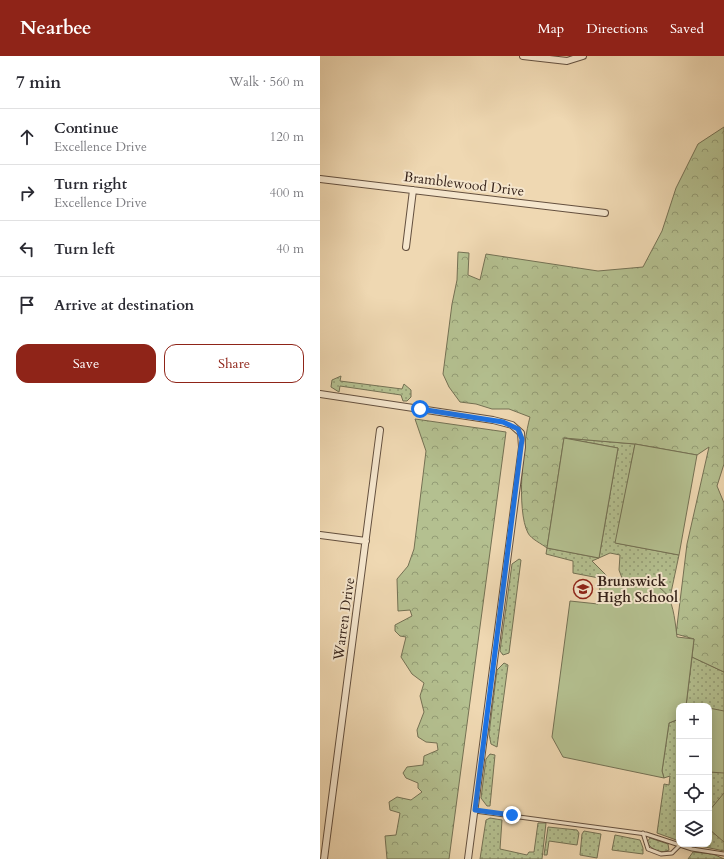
<!DOCTYPE html>
<meta charset="utf-8">
<style>
body{margin:0;font-family:Cardo,serif;background:#f2f2f3;color:#2b2b33}
.controls{position:absolute;right:12px;bottom:12px;display:grid;overflow:hidden;border-radius:8px;box-shadow:0 2px 10px #0003}
.controls button{width:36px;height:36px;display:grid;place-items:center;padding:0;border:0;border-bottom:1px solid #e1e1e2;background:#fff;color:#2b2b33;font:20px sans-serif}
.stop{position:absolute;width:12px;height:12px;margin:-9px;border:3px solid #1a73e8;border-radius:50%;background:#fff}
.stop.end{background:#1a73e8;border-color:#fff;box-shadow:0 1px 4px #0008}
.list{margin:0;padding:0;list-style:none}
h2{display:flex;justify-content:space-between;align-items:center;height:52px;margin:0;padding:0 16px;font-size:17px}
h2 small{font-size:13px;font-weight:400;color:#7c7c81}
.list li{display:grid;grid-template-columns:26px 1fr auto;gap:12px;align-items:center;box-sizing:border-box;height:56px;padding:0 16px;border-top:1px solid #e1e1e2}
.list b{display:block;font-size:15px;white-space:nowrap}
.list p{margin:0;font-size:13px;white-space:nowrap;color:#7c7c81}
.list em{font-size:13px;font-style:normal;color:#7c7c81}
.actions{display:flex;gap:8px;padding:12px 16px}
.actions a{flex:1;padding:9px 0;border:1px solid #8f2418;border-radius:12px;text-align:center;font-size:14px;color:#8f2418}
.actions .main{background:#8f2418;color:#fff}
.icon{flex:none;width:22px;height:22px;fill:none;stroke:currentColor;stroke-width:2;stroke-linecap:round;stroke-linejoin:round}
.map{position:relative;flex:none;width:404px;height:803px;overflow:hidden}
header{display:flex;align-items:center;gap:24px;box-sizing:border-box;height:56px;padding:0 20px;background:#8f2418;color:#fff}
header strong{font-size:19px}
nav{display:flex;gap:22px;margin-inline-start:auto;font-size:14px}
main{display:flex}
aside{flex:1;background:#fff}
.map>svg:first-child{display:block}
.grass{fill:url(#grass-dots);stroke:#747154}
.forest{fill:url(#forest-crowns);stroke:#747154}
.pitch{fill:#b4c090;stroke:#747154}
.lines{fill:none;stroke-linecap:round;stroke-linejoin:round}
.lane-casing{stroke:#64503f;stroke-width:5}
.street-casing{stroke:#64503f;stroke-width:8}
.lane{stroke:#f5e6cd;stroke-width:3}
.street{stroke:#f5e6cd;stroke-width:6}
.route{stroke:#1a73e8;stroke-width:5}
.labels{text-anchor:middle;dominant-baseline:central;stroke-width:4;stroke-linejoin:round;paint-order:stroke}
.street-label{font-size:14px;fill:#352219;stroke:#f5e6cd}
.poi-label{font-size:14px;font-weight:bold;fill:#352219;stroke:#f5e6cd;text-anchor:start}
</style>
<header>
<strong>Nearbee</strong>
<nav><a>Map</a><a>Directions</a><a>Saved</a></nav>
</header>
<main>
<aside>
<h2>7 min<small>Walk · 560 m</small></h2>
<ul class="list">
<li><svg class="icon" aria-label="ahead" viewBox="0 0 24 24"><path d="M12 20V5M6 11l6-6 6 6"/></svg><div><b>Continue</b><p>Excellence Drive</p></div><em>120 m</em></li>
<li><svg class="icon" aria-label="right" viewBox="0 0 24 24"><path d="M7 20v-9h11M14 6l5 5-5 5"/></svg><div><b>Turn right</b><p>Excellence Drive</p></div><em>400 m</em></li>
<li><svg class="icon" aria-label="left" viewBox="0 0 24 24"><path d="M17 20v-9H6M10 6l-5 5 5 5"/></svg><div><b>Turn left</b></div><em>40 m</em></li>
<li><svg class="icon" aria-label="arrive" viewBox="0 0 24 24"><path d="M6 21V4h12l-3 4 3 4H6"/></svg><div><b>Arrive at destination</b></div></li>
</ul>
<div class="actions"><a class="main">Save</a><a>Share</a></div>
</aside>
<div class="map">
<svg width="404" height="803" viewBox="0 0 404 803">
<defs>
<pattern id="grass-dots" width="8" height="8" patternUnits="userSpaceOnUse"><rect width="8" height="8" fill="#b4c090"/><path d="M2 2h.1M6 6h.1" fill="none" stroke="#939c75" stroke-width="1.8" stroke-linecap="round"/></pattern>
<pattern id="forest-crowns" width="20" height="18" patternUnits="userSpaceOnUse"><rect width="20" height="18" fill="#b4c090"/><path d="M2 6a3 3 0 1 1 6 0M12 15a3 3 0 1 1 6 0" fill="none" stroke="#939c75"/></pattern>
</defs>
<rect width="100%" height="100%" fill="#efd8b2"/>
<filter id="stains"><feTurbulence type="fractalNoise" baseFrequency=".005" numOctaves="4"/><feColorMatrix values="0 0 0 0 .2 0 0 0 0 .09 0 0 0 0 .02 0 0 0 .5 -.17"/></filter>
<radialGradient id="worn" r=".72"><stop offset=".6" stop-color="#630" stop-opacity="0"/><stop offset="1" stop-color="#630" stop-opacity=".3"/></radialGradient>
<path class="grass" d="M21 320 20 325 82 333 84 328 91 334V341L87 345H83L81 339 20 330 19 336 11 331 12 324Z
M244 382 315 388 296 487 359 499 349 546 323 524 302 522 299 514 300 499 290 497 272 505 287 520 279 522 253 517V505L226 498 227 492 279 502 298 392Z
M199 503 201 504 189 597 183 599 180 595 192 508Z
M372 601 404 616V795L371 788H389V650H366Z
M184 607 188 609 177 691 171 688 169 678 177 614Z
M359 663V785L337 777 344 728 349 729 350 720 344 722 342 715 349 667Z
M170 698 175 699 170 750H167L161 742 166 703Z
M170 762 182 764 180 793 207 799 209 796H214L218 767H226L222 803H160L166 764Z
M228 771 257 774 259 777 257 789 229 785 227 799H224Z
M264 775 281 778 277 802 260 799 262 778Z
M295 779 320 784 323 792V798L292 794Z
M330 782 348 788 349 794C342 798 331 794 327 786Z
M373 796 393 798 404 803H368Z"/>
<path class="forest" d="M404 71V408L397 430 404 447V616L372 601 374 583 356 578 367 488 389 391 377 399 315 388 244 382 227 492C222 488 211 483 208 477 196 454 203 386 210 361L189 353H172L156 348 140 346 129 331 123 318 132 248 137 224 138 196 149 197 148 219 160 224 166 198 278 215 323 211 342 175 356 132 378 88Z
M95 363 186 376 129 803H67L65 780 76 779 80 757 70 754 69 746 77 741 91 744 102 736 98 732V727L86 722 83 717 87 711 103 709 104 700 118 694 117 687 106 686 98 681 97 674 104 656 100 640 104 627 92 618 81 601 86 581 80 580 75 575V569L92 560 90 554 78 555 77 523 88 510 94 493 106 395Z"/>
<path class="pitch" d="M244 382 298 392 279 502 227 492Z
M315 388 377 399 359 499 295 487Z
M302 522C349 527 352 537 357 581L374 583 366 650H359V663L349 667 342 715 344 722 243 701 232 681 250 545 278 548 280 531Z
M389 652 404 655V717L389 716Z
M404 737V786L389 773V755Z"/>
<g class="lines">
<defs>
<path id="lane" d="M155 755 326 778 372 793 404 798
M323 777 328 793 341 798 352 797 360 789"/>
<path id="street" d="M203 0 247 5 263 0
M0 123 285 157
M86 191 93 134
M0 338 173 364 192 369 201 377 202 391 148 803
M0 479 46 485
M4 803 60 374"/>
</defs>
<use href="#lane" class="lane-casing"/>
<use href="#street" class="street-casing"/>
<use href="#lane" class="lane"/>
<use href="#street" class="street"/>
</g>
<g class="lines">
<path class="route" d="M100 353 183 366 198 373 202 383 155 754 192 759"/>
</g>
<defs>
<symbol id="school-ring" viewBox="-11 -11 22 22"><circle r="9.5" fill="#f5e6cd" stroke="#8f2418" stroke-width="1.5"/><path d="M0-5L7-2L0 1L-7-2ZM-4 1L0 2.5L4 1V4Q0 6-4 4Z" fill="#8f2418"/></symbol>
</defs>
<g fill-rule="evenodd">
<use href="#school-ring" x="252" y="522" width="22" height="22"/>
</g>
<g class="labels">
<g class="street-label">
<text transform="translate(144 128) rotate(7)">Bramblewood Drive</text>
<text transform="translate(24 563) rotate(-82)">Warren Drive</text>
</g>
<g class="poi-label">
<text x="277" y="525">Brunswick<tspan x="277" dy="16">High School</tspan></text>
</g>
</g>
<rect width="100%" height="100%" filter="url(#stains)"/>
<rect width="100%" height="100%" fill="url(#worn)"/>
</svg>
<div class="controls">
<button>+</button>
<button>−</button>
<button><svg class="icon" aria-label="locate" viewBox="0 0 24 24"><circle cx="12" cy="12" r="6"/><path d="M12 2v4M12 18v4M2 12h4M18 12h4"/></svg></button>
<button><svg class="icon" aria-label="layers" viewBox="0 0 24 24"><path d="M12 4l9 5-9 5-9-5zM3 14l9 5 9-5"/></svg></button>
</div>
<div class="stop" style="left:100px;top:353px"></div>
<div class="stop end" style="left:192px;top:759px"></div>
</div>
</main>
